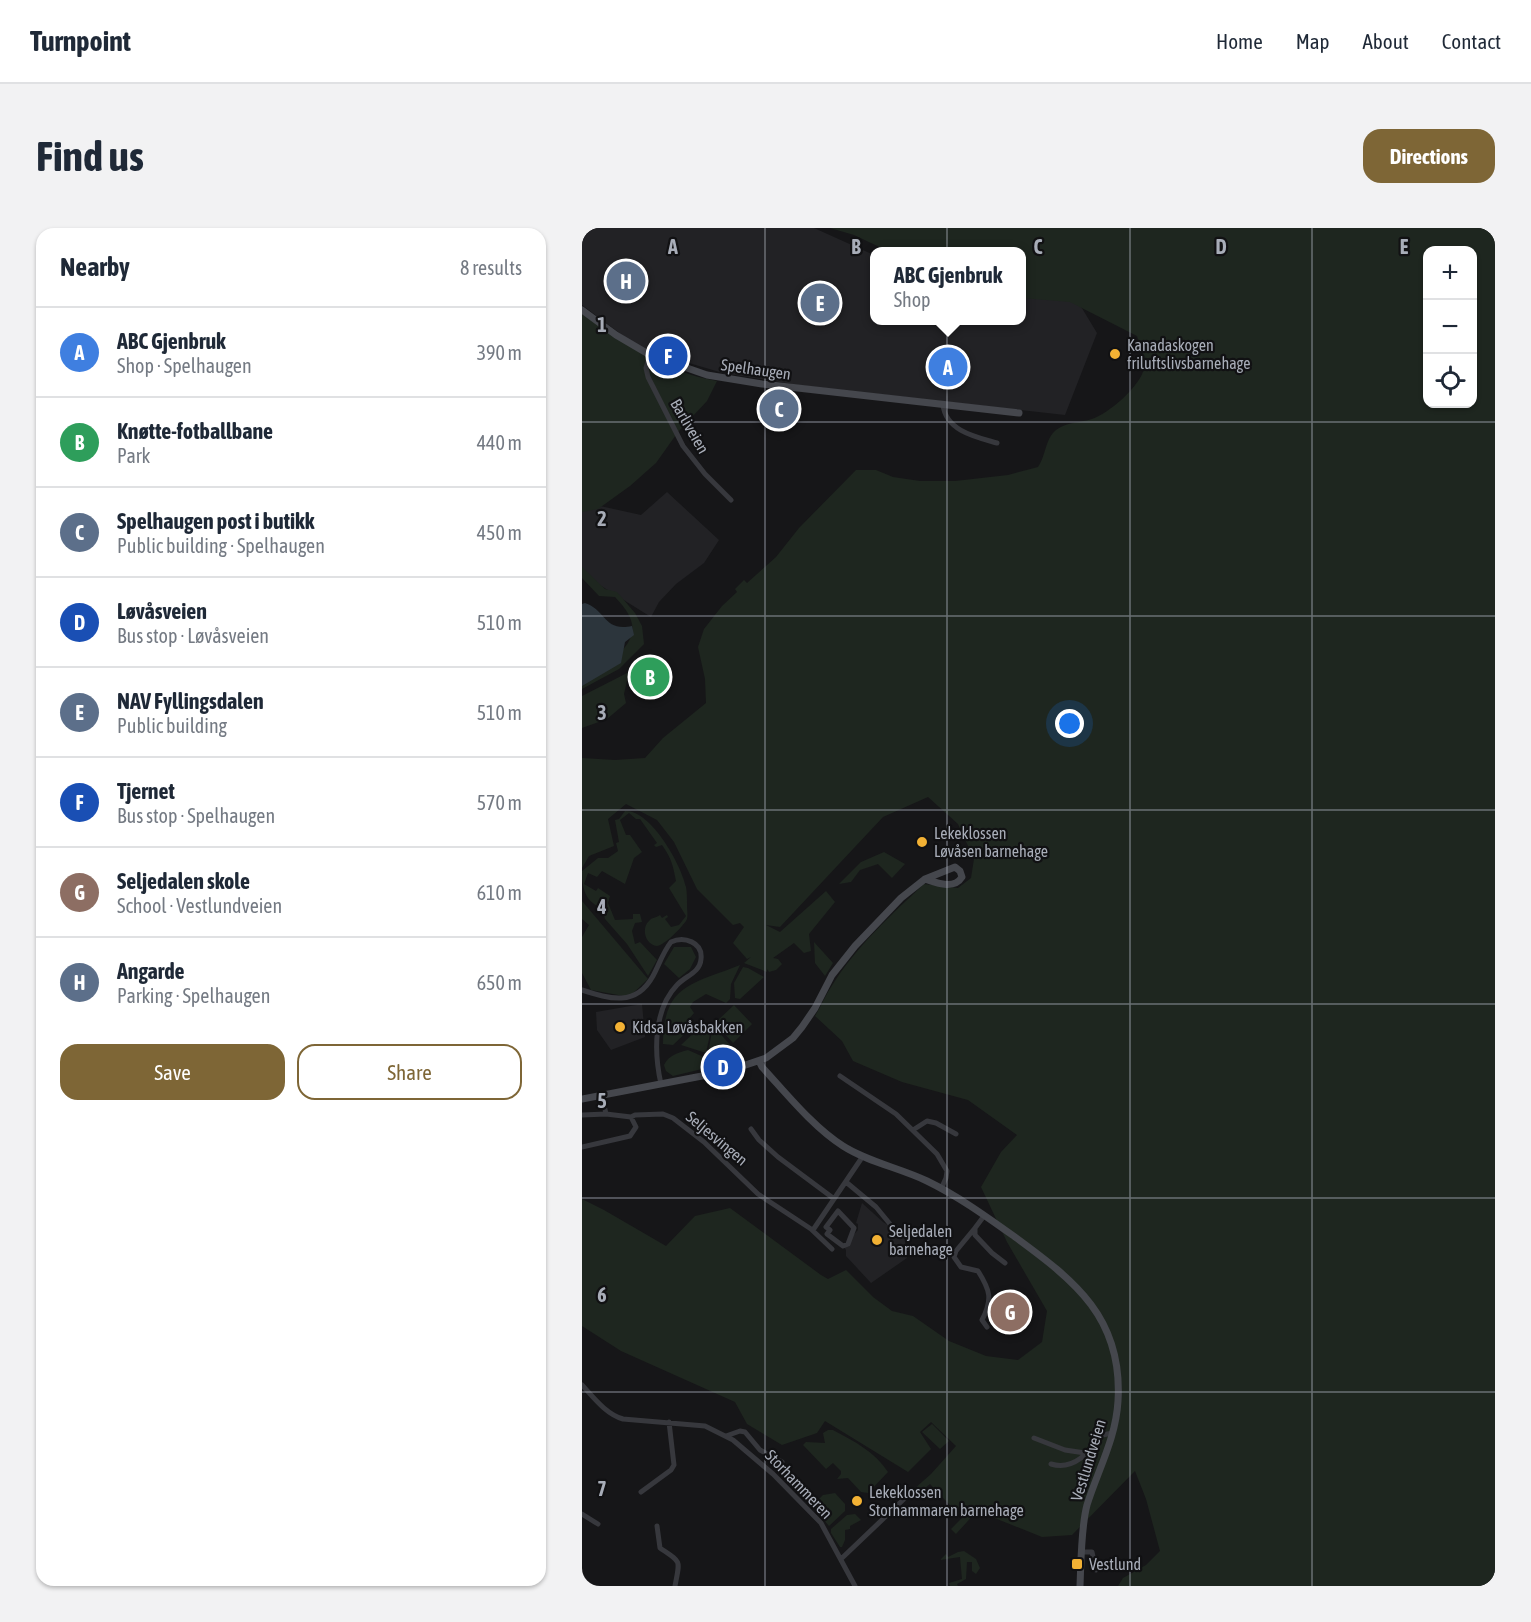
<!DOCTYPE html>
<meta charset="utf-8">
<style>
body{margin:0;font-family:"Asap Condensed",sans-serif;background:#f2f2f3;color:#1f2937}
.controls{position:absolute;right:18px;top:18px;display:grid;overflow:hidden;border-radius:12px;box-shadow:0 2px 4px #0004}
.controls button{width:54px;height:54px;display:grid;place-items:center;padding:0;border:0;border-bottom:2px solid #e0e1e3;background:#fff;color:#1f2937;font:30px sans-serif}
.you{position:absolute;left:488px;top:496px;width:21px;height:21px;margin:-15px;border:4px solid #fff;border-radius:50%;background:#1a73e8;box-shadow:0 0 0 9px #1a73e833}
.badge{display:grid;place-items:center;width:39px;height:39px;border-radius:50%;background:#7e6636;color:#fff;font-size:20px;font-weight:700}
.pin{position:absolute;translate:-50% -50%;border:3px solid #fff;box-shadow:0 2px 6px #0006}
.popup{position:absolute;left:288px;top:19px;width:156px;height:78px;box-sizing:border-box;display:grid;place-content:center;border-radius:12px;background:#fff;filter:drop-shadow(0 2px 4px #0005);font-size:20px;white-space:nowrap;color:#747a83}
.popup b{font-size:22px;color:#1f2937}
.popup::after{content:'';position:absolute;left:50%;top:100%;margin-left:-12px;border:12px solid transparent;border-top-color:#fff}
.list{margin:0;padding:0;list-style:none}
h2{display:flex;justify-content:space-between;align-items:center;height:78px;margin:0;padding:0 24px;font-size:26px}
h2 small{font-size:20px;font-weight:400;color:#747a83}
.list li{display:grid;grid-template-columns:39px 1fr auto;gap:18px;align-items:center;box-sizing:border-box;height:90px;padding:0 24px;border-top:2px solid #e0e1e3}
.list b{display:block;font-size:22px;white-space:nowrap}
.list p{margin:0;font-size:20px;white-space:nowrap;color:#747a83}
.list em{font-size:20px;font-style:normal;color:#747a83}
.actions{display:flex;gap:12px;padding:18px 24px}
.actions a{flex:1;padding:14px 0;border:2px solid #7e6636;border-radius:18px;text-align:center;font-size:21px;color:#7e6636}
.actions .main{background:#7e6636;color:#fff}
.icon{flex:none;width:33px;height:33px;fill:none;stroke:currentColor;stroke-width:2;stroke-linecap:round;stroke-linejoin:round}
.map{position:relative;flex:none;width:913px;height:1358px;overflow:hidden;border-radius:18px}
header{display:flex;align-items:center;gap:36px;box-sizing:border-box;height:84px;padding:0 30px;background:#fff;border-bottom:2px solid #e0e1e3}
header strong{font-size:28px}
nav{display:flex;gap:33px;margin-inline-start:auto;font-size:21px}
.intro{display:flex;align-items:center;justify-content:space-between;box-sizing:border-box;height:144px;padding:0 36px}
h1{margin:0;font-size:42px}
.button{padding:15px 27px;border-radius:18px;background:#7e6636;color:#fff;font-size:21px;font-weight:700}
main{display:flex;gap:36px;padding:0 36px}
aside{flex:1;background:#fff;border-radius:18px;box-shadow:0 2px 4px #0004}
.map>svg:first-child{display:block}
.built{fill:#222225}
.green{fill:#1e261f;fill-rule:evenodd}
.water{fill:#2c353c}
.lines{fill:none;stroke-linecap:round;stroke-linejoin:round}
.street{stroke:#37383d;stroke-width:5}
.secondary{stroke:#45474d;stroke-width:7}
.grid{fill:none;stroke:#a8adb8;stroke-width:1.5;stroke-opacity:0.55}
.poi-dot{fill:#f2b134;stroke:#111113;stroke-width:2}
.labels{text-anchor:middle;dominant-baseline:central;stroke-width:4.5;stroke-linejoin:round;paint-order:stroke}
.poi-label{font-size:16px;fill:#a8adb8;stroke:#111113;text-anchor:start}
.street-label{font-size:16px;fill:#a8adb8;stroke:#111113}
.grid-label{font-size:20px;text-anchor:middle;font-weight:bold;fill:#a8adb8;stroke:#111113;stroke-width:4.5;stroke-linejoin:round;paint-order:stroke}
</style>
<header>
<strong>Turnpoint</strong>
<nav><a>Home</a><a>Map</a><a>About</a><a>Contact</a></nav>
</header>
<div class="intro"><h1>Find us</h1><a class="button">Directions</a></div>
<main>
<aside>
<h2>Nearby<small>8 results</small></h2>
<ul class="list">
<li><span class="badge" style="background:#3f7fe0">A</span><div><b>ABC Gjenbruk</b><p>Shop · Spelhaugen</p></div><em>390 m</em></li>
<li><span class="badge" style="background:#2e9e5b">B</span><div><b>Knøtte-fotballbane</b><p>Park</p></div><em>440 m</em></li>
<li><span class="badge" style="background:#5c6f8a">C</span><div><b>Spelhaugen post i butikk</b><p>Public building · Spelhaugen</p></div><em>450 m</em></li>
<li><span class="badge" style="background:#1a4fb4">D</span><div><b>Løvåsveien</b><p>Bus stop · Løvåsveien</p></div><em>510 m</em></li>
<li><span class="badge" style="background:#5c6f8a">E</span><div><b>NAV Fyllingsdalen</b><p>Public building</p></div><em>510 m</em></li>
<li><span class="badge" style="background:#1a4fb4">F</span><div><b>Tjernet</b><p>Bus stop · Spelhaugen</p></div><em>570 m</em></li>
<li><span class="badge" style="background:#8d6e63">G</span><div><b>Seljedalen skole</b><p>School · Vestlundveien</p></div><em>610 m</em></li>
<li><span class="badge" style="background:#5c6f8a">H</span><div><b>Angarde</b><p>Parking · Spelhaugen</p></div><em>650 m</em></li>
</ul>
<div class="actions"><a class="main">Save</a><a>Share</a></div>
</aside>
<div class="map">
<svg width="913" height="1358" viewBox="0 0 913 1358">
<rect width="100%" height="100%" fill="#161618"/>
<path class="built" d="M0 0H232L292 27V92H440V60L495 72 515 105 483 187 216 157 141 145 59 121 0 77Z
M85 264 137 312 122 335 94 356 77 374 69 389 0 346V274L59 287Z
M60 776 63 809 29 822 15 802 14 784Z
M280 975 301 994 323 1008V1017L325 1023V1030L289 1055 264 1028V1022L261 1018 276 1002V996L274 995Z"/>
<path class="green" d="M248 0H913V1358H536L541 1350 564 1337 578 1323 564 1271 553 1243 490 1307 460 1309 395 1283 374 1306 369 1301 380 1290 348 1256 337 1265 332 1261 349 1246 374 1218 349 1194 338 1204 349 1221 326 1244 243 1193 235 1205 200 1217 165 1196 153 1174 39 1123 0 1098V971L22 982 84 1018 113 988 148 980 239 1047 246 1051 264 1042 291 1069 310 1083 331 1088 367 1113 404 1128 436 1132 460 1114 465 1083 425 1014 399 959 419 924 435 907 386 872 320 854 271 833 260 813 233 788C239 778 244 766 251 756 275 718 309 687 342 656L376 660 389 650 392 631 376 596 346 569 301 589 198 699 184 697 198 704 244 663 253 674 227 706 229 723 222 725 212 715 191 730 196 731 200 736 194 742 187 744 185 741V744L162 735 169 729 165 731 151 715 162 699 158 695 151 697 115 661 92 614 75 592 44 576 26 591 32 618 7 628 0 640V530L33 532 63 530 81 510 124 475 123 451 116 419 122 401 140 378 155 364 153 361 162 352 165 355 194 329 217 300 274 242H294L311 249 338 253H373L426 247 456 239C464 228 463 211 474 202 484 194 498 195 510 191 526 186 559 158 562 140 564 130 558 118 555 108L488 74 440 70V24L306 23 272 7ZM846 22H890V176H846Z
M0 86C43 115 82 144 135 153L125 173 96 204 74 235 48 258 16 281 0 284Z
M0 339 23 361 35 364 53 385 60 398 62 416 37 441 0 461V452C19 444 24 440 38 425 58 404 52 389 33 369L17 368 0 350Z
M70 433 83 448 64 464 52 449Z
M47 444 42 466 44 475 25 491 0 500V468Z
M43 583C69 582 99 636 104 659 105 664 105 671 105 677 105 681 106 687 105 691 104 694 101 696 100 698 96 703 81 718 75 718 63 717 59 700 67 693 70 689 74 690 78 687L80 690 85 687 86 689 83 691 89 699 97 697 104 688 87 660 94 653C91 638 90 631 80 617L74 619 72 617 75 615 58 591H54L47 585 38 592 44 607H48L60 624 52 630 43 656 20 643 15 649 6 645 2 656 14 663 16 660 28 668 26 675 33 692 51 691V686H58L60 694 53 695 50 703 53 716 58 714 75 732 66 748 45 716 23 691 20 680C3 674 0 660 0 643L16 630H26L36 623 34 615 37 614 33 592 37 591Z
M302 624 323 636 310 650 296 636 278 642 269 654 257 656 279 634Z
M0 673 66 751 47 769 9 762 0 745V709L7 697 0 691Z
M232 714 251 735 243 748 233 735Z
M92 719H109L114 729 108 741 97 750 82 736Z
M158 737 149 756 148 771 144 775 124 766 111 774 108 779 112 785 107 791 113 796 91 817 81 816C81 756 111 756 158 737Z
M161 739 166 740 182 749 158 771 153 770 152 755Z
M152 777 170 796 151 815 133 795Z
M124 796 130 797 124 825 99 817 118 799Z
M131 798 152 821C144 827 136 830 126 825Z
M106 822 124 830 120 841 91 848 84 843 82 837C87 827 95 825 106 822Z
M155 825 160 832 124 841 125 831 132 832Z
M350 1196 367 1213 358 1221 340 1204Z
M246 1202H251C272 1213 293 1224 306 1244L286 1265 279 1264 266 1250 255 1251 259 1246V1243L251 1235 244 1241 221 1217 224 1214 243 1215 241 1205Z
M253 1265 263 1276V1283L247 1298 229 1277 230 1275 234 1278 238 1274 236 1272 241 1267Z
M273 1286 279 1292 268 1298V1301L263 1302V1312L260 1319H258L249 1305V1301L265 1287Z
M382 1323 394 1331 398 1340 394 1346 390 1343V1334H385L384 1351 375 1356 376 1358H368L367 1355 380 1351 378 1329 358 1332 364 1326 366 1329 376 1324Z"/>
<path class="water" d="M3 375C24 382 22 404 50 398L52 407 43 414 39 435 0 458V376Z"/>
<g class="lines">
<path class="street" d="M68 127 64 140 66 149 101 218 123 246 149 272
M361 177C364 203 394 209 415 215
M0 762C28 771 54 779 71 748 77 737 81 724 89 714 102 708 121 714 119 731 118 745 103 748 95 757 71 782 72 825 79 856
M258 848 314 886 355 926 365 943 364 950 359 961
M20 868 24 886 49 889 53 887 81 886 91 890 122 914 176 966 229 1001 250 1021
M0 887 24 886
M169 901 177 912 196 929 251 970
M331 902 345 893 354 895 374 906
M0 919 48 908 54 899 49 889
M264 954 294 979 308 996
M256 983 272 1000 266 1016 261 1018 245 1006 248 1002 244 999Z
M402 988 393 1000V1007L410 1025 423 1035
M393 1000 374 1023 372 1029 379 1039 396 1043C408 1062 411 1071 400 1092L405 1099
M231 1002 281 928
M0 1157C12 1170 24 1186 41 1191L123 1198 151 1212 191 1246 239 1295 273 1358
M144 1208 158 1203 163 1204 178 1222 200 1234
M452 1210 483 1222 503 1225
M469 1236C492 1243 507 1224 520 1207L531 1205
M59 1264 89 1242 92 1237 87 1194
M0 1286 16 1296
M75 1298 78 1320C100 1335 98 1331 93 1358
M500 1324H510L514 1342
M259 1331 323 1270"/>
<path class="secondary" d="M0 82 34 107 68 127 125 147 180 156 437 185
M177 833 180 839C204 865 231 899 261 918 286 934 318 940 345 953 376 968 405 989 433 1009 493 1053 541 1090 536 1173 534 1210 516 1242 505 1277 499 1299 499 1334 498 1358
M0 871 146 843 184 830 211 810 220 799 233 780 250 747 273 718 319 670 343 651 373 639 378 643 380 649C372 662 355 655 343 651"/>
</g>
<path class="grid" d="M183 0V1358M365 0V1358M548 0V1358M730 0V1358M0 194H913M0 388H913M0 582H913M0 776H913M0 970H913M0 1164H913"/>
<g class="poi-dot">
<circle cx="533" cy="126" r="6"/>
<circle cx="340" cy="614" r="6"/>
<circle cx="38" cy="799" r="6"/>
<circle cx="295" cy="1012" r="6"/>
<circle cx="275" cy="1273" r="6"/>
<rect x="489" y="1330" width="12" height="12" rx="3"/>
</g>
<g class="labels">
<g class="poi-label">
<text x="545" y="117">Kanadaskogen<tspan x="545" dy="18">friluftslivsbarnehage</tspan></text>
<text x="352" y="605">Lekeklossen<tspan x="352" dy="18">Løvåsen barnehage</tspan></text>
<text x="50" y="799">Kidsa Løvåsbakken</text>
<text x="307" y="1003">Seljedalen<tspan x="307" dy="18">barnehage</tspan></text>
<text x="287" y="1264">Lekeklossen<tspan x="287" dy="18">Storhammaren barnehage</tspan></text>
<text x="507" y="1336">Vestlund</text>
</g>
<g class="street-label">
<text transform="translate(174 141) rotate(8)">Spelhaugen</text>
<text transform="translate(108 198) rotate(60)">Barliveien</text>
<text transform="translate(135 910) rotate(40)">Seljesvingen</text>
<text transform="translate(506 1232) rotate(-73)">Vestlundveien</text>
<text transform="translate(217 1256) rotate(46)">Storhammeren</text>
</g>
</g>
<g class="grid-label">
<text x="91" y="26">A</text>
<text x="274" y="26">B</text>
<text x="456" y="26">C</text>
<text x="639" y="26">D</text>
<text x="822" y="26">E</text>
<text x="20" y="104">1</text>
<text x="20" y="298">2</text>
<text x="20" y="492">3</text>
<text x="20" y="686">4</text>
<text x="20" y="880">5</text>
<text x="20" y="1074">6</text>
<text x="20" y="1268">7</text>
</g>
</svg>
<div class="controls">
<button>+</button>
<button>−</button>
<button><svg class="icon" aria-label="locate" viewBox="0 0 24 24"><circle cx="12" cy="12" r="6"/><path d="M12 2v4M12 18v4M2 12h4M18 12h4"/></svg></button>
</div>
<div class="you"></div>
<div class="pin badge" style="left:366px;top:139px;background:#3f7fe0">A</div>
<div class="popup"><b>ABC Gjenbruk</b>Shop</div>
<div class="pin badge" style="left:68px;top:449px;background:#2e9e5b">B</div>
<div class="pin badge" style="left:197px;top:181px;background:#5c6f8a">C</div>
<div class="pin badge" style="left:141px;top:839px;background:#1a4fb4">D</div>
<div class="pin badge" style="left:238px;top:75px;background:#5c6f8a">E</div>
<div class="pin badge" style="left:86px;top:128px;background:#1a4fb4">F</div>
<div class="pin badge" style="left:428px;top:1084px;background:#8d6e63">G</div>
<div class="pin badge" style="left:44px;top:53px;background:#5c6f8a">H</div>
</div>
</main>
